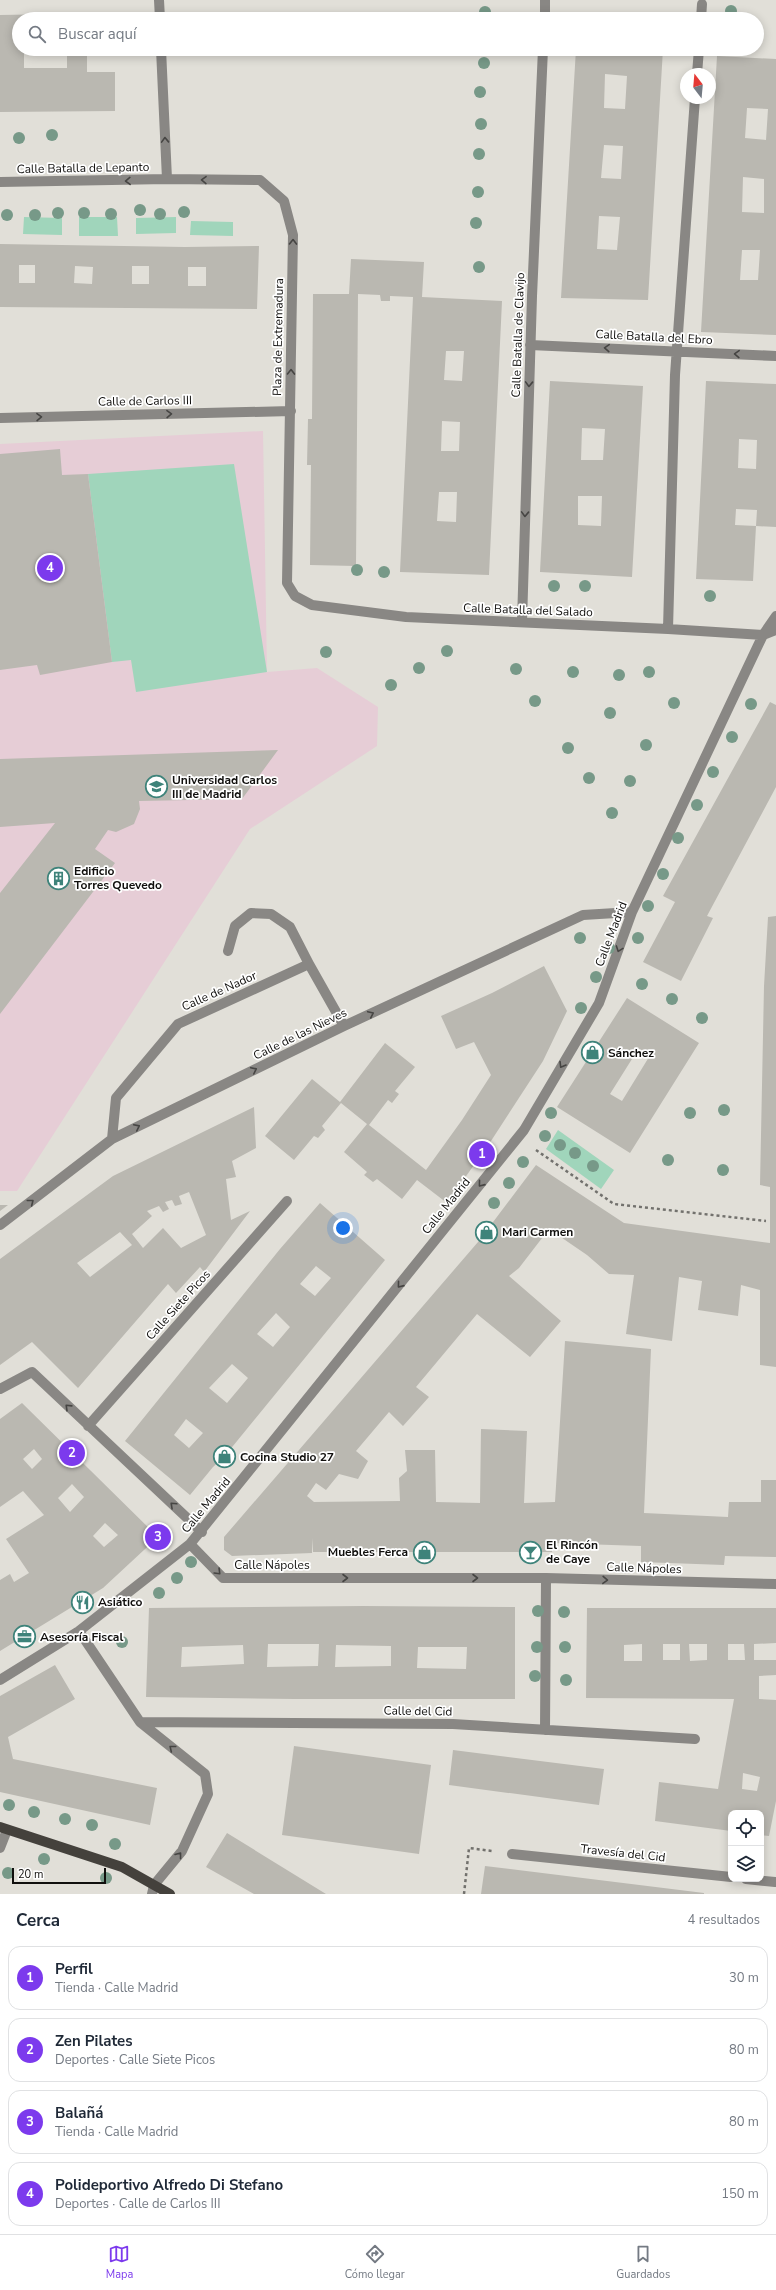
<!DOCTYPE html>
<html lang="es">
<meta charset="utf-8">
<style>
body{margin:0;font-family:"Nunito Sans",sans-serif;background:#f2f2f3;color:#1f2937}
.controls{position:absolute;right:12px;bottom:12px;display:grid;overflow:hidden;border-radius:8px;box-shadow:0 2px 10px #0003}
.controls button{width:36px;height:36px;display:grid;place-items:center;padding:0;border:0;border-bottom:1px solid #e0e1e3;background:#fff;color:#1f2937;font:20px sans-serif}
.compass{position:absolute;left:680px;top:68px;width:36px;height:36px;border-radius:50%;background:#fff;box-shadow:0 2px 10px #0003;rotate:344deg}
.scale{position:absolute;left:12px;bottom:10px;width:94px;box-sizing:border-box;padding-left:4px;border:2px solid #100f0d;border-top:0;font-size:11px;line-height:14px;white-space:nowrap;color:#100f0d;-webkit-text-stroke:3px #fff;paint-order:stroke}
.you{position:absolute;left:343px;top:1228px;width:14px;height:14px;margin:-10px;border:3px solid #fff;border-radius:50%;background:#1a73e8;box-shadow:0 0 0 6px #1a73e833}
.badge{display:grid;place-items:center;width:26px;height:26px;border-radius:50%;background:#7c3aed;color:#fff;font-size:13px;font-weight:700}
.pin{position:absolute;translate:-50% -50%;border:2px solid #fff;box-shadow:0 1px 4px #0006}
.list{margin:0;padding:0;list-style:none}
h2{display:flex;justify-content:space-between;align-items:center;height:52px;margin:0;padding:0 16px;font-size:17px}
h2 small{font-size:13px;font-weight:400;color:#747a83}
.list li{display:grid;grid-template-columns:26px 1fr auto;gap:12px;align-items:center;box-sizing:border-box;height:64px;margin:0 8px 8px;padding:0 8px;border:1px solid #e0e1e3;border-radius:12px}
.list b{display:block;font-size:15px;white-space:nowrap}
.list p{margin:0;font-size:13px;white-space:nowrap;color:#747a83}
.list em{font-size:13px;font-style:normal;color:#747a83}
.icon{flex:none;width:22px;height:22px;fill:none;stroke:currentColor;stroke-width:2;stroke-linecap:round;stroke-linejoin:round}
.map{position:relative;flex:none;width:776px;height:1894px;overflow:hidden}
.search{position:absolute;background:#fff;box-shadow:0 2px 10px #0003;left:12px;right:12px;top:12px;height:44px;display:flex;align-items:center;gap:10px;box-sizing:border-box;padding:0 14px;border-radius:22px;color:#747a83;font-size:15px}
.sheet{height:340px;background:#fff}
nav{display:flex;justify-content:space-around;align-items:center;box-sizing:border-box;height:56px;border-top:1px solid #e0e1e3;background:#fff;font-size:11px;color:#747a83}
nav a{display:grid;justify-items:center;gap:2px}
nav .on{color:#7c3aed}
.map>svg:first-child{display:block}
.education{fill:#e6cdd6}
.green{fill:#a0d5bb}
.building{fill:#bab8b1;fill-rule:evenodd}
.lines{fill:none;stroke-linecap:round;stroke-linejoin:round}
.path{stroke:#72716d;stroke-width:2.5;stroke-dasharray:3 3;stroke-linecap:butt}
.minor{stroke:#898784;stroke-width:10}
.major{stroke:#44413c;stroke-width:10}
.tree{fill:#798}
.oneway{stroke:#464543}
.labels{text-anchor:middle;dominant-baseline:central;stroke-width:3.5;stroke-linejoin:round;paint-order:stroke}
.street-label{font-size:12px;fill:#100f0d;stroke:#fff}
.poi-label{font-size:12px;font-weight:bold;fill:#100f0d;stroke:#fff;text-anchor:start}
</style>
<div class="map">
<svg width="776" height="1894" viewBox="0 0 776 1894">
<rect width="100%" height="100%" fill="#e1dfd8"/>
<path class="education" d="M263 431 267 672 317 668 378 707 377 746 250 829 17 1191H0V444Z"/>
<path class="green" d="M24 217 62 218V235L23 234Z
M79 217H117L118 236H79Z
M176 217V233L136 234V218Z
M191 221 233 222V236L190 235Z
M234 464 267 672 136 692 131 660 112 662 88 474Z
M558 1130 614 1170 601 1189 546 1149Z"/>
<path class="building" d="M115 13V19H19V49H116V52L87 53V72H115V111L0 112V15ZM24 52 67 53V68H24Z
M576 49H663L648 300 561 298ZM605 74 627 76 625 109 604 108ZM604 145 623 146 621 179 601 178ZM599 216 620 217 617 250 597 249Z
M717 56 776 59V335L701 332ZM747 108 768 109 766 140 745 138ZM743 177 764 179V213L742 212ZM742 250H760L758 280H740Z
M0 244 185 247 259 246 257 309 0 307ZM19 265H35V283H19ZM75 266 93 267 92 284 74 283ZM132 266H149V284H132ZM188 267H206V286H188Z
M351 259 424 262 422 297 502 301 489 575 400 572 413 297 390 296V301H381L380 295 358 294 356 566 310 565 311 465H307L308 419H312L313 294H349ZM446 351H464L462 381 444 380ZM442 421 460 422 459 451H441ZM439 492H457L456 522 437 521Z
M550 381 643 386 632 577 540 572ZM582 428 605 429 603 460H581ZM578 496H602L601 526 578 525Z
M706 381 776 384V527L756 526 757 510 736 509 735 525 756 526 753 581 696 579ZM739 439 757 440 756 469 738 468Z
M60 449 62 475 88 474 112 662 40 675 37 665 0 670V454Z
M770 702 776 705V787L707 916 713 918 681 981 643 962 675 902 663 896Z
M278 750 242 799 139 801 140 809 134 824 116 832 108 830 95 849 115 863 0 1014V893L55 823 0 827V759Z
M776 916V1367L760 1365V1290L741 1285 738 1316 698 1310 702 1281 679 1277 672 1341 626 1334 634 1275 609 1274 587 1255 549 1229 519 1268 509 1276 561 1321 530 1357 477 1314 416 1387 429 1397 403 1426 389 1412 356 1451 368 1461 358 1479 339 1474 326 1490 316 1483 307 1496 314 1502 400 1501 399 1478 407 1471 405 1450H435L436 1502 480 1503 481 1429 527 1431 524 1503 555 1502 565 1341 651 1349 644 1513 728 1517 729 1502H761V1480H776V1557L725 1556 724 1565 641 1562V1546L553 1543 552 1552H313L312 1538V1553L232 1556 224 1550V1537L478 1242 536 1165 624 1223 770 1243V1187L760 1185 764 986 768 917Z
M544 966 567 1011 543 1061 491 1141 447 1203 417 1180 402 1199 377 1179 373 1182 364 1175 367 1172 344 1152 367 1124 341 1103 322 1126 325 1130 318 1138 314 1136 294 1160 265 1136 312 1079 340 1102 385 1043 415 1067 395 1091 399 1094 392 1103 388 1100 369 1125 426 1170 462 1120 491 1075 474 1042 456 1049 441 1016 492 993Z
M627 998 699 1043 630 1153 557 1107ZM637 1051 649 1057 622 1101 610 1094Z
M254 1107 256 1148 232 1161 236 1177 226 1179 231 1220 250 1211 204 1272 200 1267 176 1293 168 1284 78 1388 32 1342 0 1365V1259L113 1176ZM189 1192 206 1235 181 1248 163 1228 143 1248 132 1234 152 1216 147 1211 159 1206 163 1212 169 1209 165 1202 172 1200 175 1206 182 1204 179 1196ZM120 1232 132 1245 90 1277 77 1263Z
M320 1203 385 1260 224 1457 213 1467 190 1495 125 1441 280 1249ZM316 1266 331 1278 315 1296 300 1284ZM276 1313 290 1327 273 1347 257 1334ZM232 1364 248 1378 227 1403 209 1388ZM186 1419 203 1433 189 1448 174 1435Z
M0 1205H8L0 1211Z
M22 1403 158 1537 103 1588 0 1651V1580L10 1574 14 1582 29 1573 6 1539 44 1515 23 1491 0 1507V1419ZM34 1449 42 1459 32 1469 23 1459ZM72 1484 84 1497 70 1512 58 1498ZM105 1523 118 1535 104 1547 93 1536Z
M363 1606 515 1607V1699H295L146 1697 149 1608ZM268 1644H319L318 1666 267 1667ZM243 1645 244 1664 181 1667 182 1647ZM336 1645 391 1646V1666L335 1667ZM418 1647H467L466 1669 417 1668Z
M587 1608H776V1643L754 1644V1660H776V1675L759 1676V1699L776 1700V1801L769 1836 761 1835V1813H731V1831L655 1821 659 1782 718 1789 734 1699 586 1698ZM642 1644V1661H624V1645ZM663 1644H680V1660H663ZM689 1644H707V1660L690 1661ZM728 1644H744L745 1660H728ZM743 1773 760 1777 757 1791 742 1789Z
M55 1665 75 1699 8 1737 13 1759 157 1788 150 1825 0 1792V1696Z
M294 1746 431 1765 419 1854 282 1835Z
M453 1750 604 1769 599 1805 449 1785Z
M227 1833 326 1894H254L206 1867Z
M485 1866 704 1893V1894H481Z"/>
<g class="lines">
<path class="path" d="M536 1150 614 1204 766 1221
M464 1894 469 1848 492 1851"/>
<path class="minor" d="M159 0 160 19
M545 19V0
M701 19 702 4
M161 49 167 179
M697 74 699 49
M0 182 167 179 260 180 284 201 293 235 287 583 295 596 312 605 406 617 668 629 763 635 776 630
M530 345 776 356
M0 418 291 411
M522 622 532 296 543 49
M668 629 675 375 695 98
M228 951 235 926 251 913 271 914 290 927 309 964
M112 1139 116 1098 178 1024 309 964 344 1026
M0 1225 112 1139 344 1026 583 915 632 912
M0 1389 32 1372 202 1532
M88 1426 287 1201
M190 1544 223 1578H546L776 1584
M79 1631 140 1722 205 1774 208 1794 182 1851 154 1885 152 1894
M0 1680 79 1631 190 1544 524 1130 599 1003 632 912 763 635 776 616
M140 1722 453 1724 695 1739
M545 1730 546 1578
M0 1848 7 1830
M512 1854 731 1877
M746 1879 775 1882"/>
<path class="major" d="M0 1827 122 1867 170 1894"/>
</g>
<g class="tree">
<circle cx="731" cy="11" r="6"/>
<circle cx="485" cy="12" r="6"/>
<circle cx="484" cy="63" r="6"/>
<circle cx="480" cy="92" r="6"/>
<circle cx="481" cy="124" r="6"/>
<circle cx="52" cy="135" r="6"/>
<circle cx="19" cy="138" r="6"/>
<circle cx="479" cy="154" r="6"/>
<circle cx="478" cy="192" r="6"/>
<circle cx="140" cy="210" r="6"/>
<circle cx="184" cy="212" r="6"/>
<circle cx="58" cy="213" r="6"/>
<circle cx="84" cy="213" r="6"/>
<circle cx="111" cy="214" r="6"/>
<circle cx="160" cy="214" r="6"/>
<circle cx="7" cy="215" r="6"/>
<circle cx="35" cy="215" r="6"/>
<circle cx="476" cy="223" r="6"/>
<circle cx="479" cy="267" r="6"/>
<circle cx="357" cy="570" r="6"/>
<circle cx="384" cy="572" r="6"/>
<circle cx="554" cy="586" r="6"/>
<circle cx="585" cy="586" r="6"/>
<circle cx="710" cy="596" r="6"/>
<circle cx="447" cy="651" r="6"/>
<circle cx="326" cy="652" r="6"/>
<circle cx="419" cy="668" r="6"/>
<circle cx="516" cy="669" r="6"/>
<circle cx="573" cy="672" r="6"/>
<circle cx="649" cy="672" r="6"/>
<circle cx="619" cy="675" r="6"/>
<circle cx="391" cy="685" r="6"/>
<circle cx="535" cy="701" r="6"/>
<circle cx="674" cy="703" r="6"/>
<circle cx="751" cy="704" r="6"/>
<circle cx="610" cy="713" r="6"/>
<circle cx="732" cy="737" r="6"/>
<circle cx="646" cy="745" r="6"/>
<circle cx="568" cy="748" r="6"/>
<circle cx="713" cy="772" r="6"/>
<circle cx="589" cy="778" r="6"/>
<circle cx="630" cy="781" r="6"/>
<circle cx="697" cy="805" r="6"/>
<circle cx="612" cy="813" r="6"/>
<circle cx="678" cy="838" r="6"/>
<circle cx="663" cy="874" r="6"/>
<circle cx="648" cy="906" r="6"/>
<circle cx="580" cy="938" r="6"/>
<circle cx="638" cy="938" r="6"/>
<circle cx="609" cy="948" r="6"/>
<circle cx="596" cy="977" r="6"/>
<circle cx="642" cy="984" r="6"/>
<circle cx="672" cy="999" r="6"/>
<circle cx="581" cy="1008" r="6"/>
<circle cx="702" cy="1018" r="6"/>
<circle cx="724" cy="1110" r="6"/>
<circle cx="551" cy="1113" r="6"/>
<circle cx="690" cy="1113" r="6"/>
<circle cx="545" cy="1136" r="6"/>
<circle cx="560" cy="1145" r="6"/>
<circle cx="575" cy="1153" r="6"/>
<circle cx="668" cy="1160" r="6"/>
<circle cx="523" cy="1162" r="6"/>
<circle cx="593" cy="1166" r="6"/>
<circle cx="723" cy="1170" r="6"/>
<circle cx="509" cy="1183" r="6"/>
<circle cx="494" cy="1203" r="6"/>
<circle cx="191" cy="1562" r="6"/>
<circle cx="177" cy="1578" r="6"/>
<circle cx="159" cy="1593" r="6"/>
<circle cx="538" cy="1611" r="6"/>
<circle cx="564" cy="1612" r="6"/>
<circle cx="122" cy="1642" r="6"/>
<circle cx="537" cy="1647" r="6"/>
<circle cx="565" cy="1647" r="6"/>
<circle cx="535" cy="1676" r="6"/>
<circle cx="566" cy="1680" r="6"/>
<circle cx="9" cy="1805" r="6"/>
<circle cx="34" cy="1812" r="6"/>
<circle cx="65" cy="1819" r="6"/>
<circle cx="92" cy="1825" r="6"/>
<circle cx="115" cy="1844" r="6"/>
<circle cx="44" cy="1859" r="6"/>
<circle cx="8" cy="1873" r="6"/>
<circle cx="106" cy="1878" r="6"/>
</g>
<defs><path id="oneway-chevron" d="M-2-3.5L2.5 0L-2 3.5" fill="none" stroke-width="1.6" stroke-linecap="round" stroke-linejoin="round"/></defs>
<g class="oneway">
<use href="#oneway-chevron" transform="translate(165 140) rotate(-92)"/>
<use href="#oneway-chevron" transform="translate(204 180) rotate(-179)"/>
<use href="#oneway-chevron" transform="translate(128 181) rotate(178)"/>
<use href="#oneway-chevron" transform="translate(293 242) rotate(-89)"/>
<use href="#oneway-chevron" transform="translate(607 348) rotate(-177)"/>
<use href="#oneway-chevron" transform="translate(737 354) rotate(-178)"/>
<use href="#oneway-chevron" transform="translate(291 372) rotate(-89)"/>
<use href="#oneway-chevron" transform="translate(529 384) rotate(92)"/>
<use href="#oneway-chevron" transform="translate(169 414) rotate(-1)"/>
<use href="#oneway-chevron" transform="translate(39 417) rotate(-1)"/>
<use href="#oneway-chevron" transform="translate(525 514) rotate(92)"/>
<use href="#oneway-chevron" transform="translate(619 949) rotate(110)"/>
<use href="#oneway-chevron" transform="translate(371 1014) rotate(-25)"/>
<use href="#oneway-chevron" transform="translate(562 1065) rotate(121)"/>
<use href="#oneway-chevron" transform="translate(254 1070) rotate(-26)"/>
<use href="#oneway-chevron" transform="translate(137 1127) rotate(-26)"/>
<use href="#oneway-chevron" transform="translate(481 1184) rotate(129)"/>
<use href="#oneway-chevron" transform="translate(31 1202) rotate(-38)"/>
<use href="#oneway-chevron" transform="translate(400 1285) rotate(129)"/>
<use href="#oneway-chevron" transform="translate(68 1407) rotate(-136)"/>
<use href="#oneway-chevron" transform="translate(173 1505) rotate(-137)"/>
<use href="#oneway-chevron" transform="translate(218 1572) rotate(45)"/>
<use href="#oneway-chevron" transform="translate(345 1578)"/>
<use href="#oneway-chevron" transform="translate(475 1578)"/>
<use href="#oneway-chevron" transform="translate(605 1580) rotate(2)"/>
<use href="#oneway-chevron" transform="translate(172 1748) rotate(-141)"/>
<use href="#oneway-chevron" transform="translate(179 1855) rotate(-52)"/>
</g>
<defs>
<symbol id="university-ring" viewBox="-11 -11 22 22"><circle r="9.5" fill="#fff" stroke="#3e837a" stroke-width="1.5"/><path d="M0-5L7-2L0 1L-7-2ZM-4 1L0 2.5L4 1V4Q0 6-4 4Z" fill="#3e837a"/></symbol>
<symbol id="building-ring" viewBox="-11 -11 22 22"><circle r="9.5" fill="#fff" stroke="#3e837a" stroke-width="1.5"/><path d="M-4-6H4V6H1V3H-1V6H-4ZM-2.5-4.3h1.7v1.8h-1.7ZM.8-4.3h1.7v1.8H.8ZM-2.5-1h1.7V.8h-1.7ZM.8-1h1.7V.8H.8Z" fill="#3e837a"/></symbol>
<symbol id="shop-ring" viewBox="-11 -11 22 22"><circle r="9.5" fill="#fff" stroke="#3e837a" stroke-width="1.5"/><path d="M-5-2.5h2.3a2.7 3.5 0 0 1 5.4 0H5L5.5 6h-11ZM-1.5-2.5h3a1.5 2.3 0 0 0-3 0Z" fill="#3e837a"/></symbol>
<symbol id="bar-ring" viewBox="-11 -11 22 22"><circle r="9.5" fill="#fff" stroke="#3e837a" stroke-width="1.5"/><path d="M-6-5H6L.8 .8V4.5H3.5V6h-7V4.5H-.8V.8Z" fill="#3e837a"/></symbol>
<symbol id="restaurant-ring" viewBox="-11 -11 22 22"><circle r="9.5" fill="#fff" stroke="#3e837a" stroke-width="1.5"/><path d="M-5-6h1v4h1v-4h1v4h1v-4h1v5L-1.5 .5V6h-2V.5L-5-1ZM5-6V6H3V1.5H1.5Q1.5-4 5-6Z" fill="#3e837a"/></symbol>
<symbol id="office-ring" viewBox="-11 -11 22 22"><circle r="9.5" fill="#fff" stroke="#3e837a" stroke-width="1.5"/><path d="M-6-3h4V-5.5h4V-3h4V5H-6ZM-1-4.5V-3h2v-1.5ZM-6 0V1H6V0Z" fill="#3e837a"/></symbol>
</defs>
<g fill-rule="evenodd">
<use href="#university-ring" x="144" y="774" width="25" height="25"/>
<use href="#building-ring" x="46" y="866" width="25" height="25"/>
<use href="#shop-ring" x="580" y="1040" width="25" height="25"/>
<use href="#shop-ring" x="474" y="1220" width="25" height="25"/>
<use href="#shop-ring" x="212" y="1444" width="25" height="25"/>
<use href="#shop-ring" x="412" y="1540" width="25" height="25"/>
<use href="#bar-ring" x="518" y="1540" width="25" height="25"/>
<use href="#restaurant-ring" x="70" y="1590" width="25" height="25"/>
<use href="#office-ring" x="12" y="1624" width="25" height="25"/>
</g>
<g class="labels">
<g class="street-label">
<text transform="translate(83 168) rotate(-1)">Calle Batalla de Lepanto</text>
<text transform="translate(518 335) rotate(-88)">Calle Batalla de Clavijo</text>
<text transform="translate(278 337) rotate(-89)">Plaza de Extremadura</text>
<text transform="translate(654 337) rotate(3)">Calle Batalla del Ebro</text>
<text transform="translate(145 401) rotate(-1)">Calle de Carlos III</text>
<text transform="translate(528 610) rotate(2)">Calle Batalla del Salado</text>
<text transform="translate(611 934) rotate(-69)">Calle Madrid</text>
<text transform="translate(219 991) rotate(-24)">Calle de Nador</text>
<text transform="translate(300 1034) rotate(-26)">Calle de las Nieves</text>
<text transform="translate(446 1206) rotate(-51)">Calle Madrid</text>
<text transform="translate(178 1305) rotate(-48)">Calle Siete Picos</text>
<text transform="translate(206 1505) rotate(-50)">Calle Madrid</text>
<text x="272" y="1565">Calle Nápoles</text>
<text transform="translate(644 1568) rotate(2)">Calle Nápoles</text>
<text transform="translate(418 1711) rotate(1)">Calle del Cid</text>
<text transform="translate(623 1853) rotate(6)">Travesía del Cid</text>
</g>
<g class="poi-label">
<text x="172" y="780">Universidad Carlos<tspan x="172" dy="14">III de Madrid</tspan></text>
<text x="74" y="871">Edificio<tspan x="74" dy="14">Torres Quevedo</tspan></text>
<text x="608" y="1053">Sánchez</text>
<text x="502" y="1232">Mari Carmen</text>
<text x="240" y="1457">Cocina Studio 27</text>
<text x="546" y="1545">El Rincón<tspan x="546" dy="14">de Caye</tspan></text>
<text x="408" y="1552" text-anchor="end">Muebles Ferca</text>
<text x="98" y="1602">Asiático</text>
<text x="40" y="1637">Asesoría Fiscal</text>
</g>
</g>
</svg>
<div class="controls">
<button><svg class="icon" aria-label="locate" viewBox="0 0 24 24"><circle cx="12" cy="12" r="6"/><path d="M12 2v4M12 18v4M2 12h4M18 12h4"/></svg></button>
<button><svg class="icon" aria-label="layers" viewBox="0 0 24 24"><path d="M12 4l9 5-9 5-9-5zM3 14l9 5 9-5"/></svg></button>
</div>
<svg class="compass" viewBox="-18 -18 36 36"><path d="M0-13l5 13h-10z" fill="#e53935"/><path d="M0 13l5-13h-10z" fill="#747a83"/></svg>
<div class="scale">20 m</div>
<div class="you"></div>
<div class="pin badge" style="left:482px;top:1154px">1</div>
<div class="pin badge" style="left:72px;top:1453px">2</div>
<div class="pin badge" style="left:158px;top:1537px">3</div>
<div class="pin badge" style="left:50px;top:568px">4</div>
<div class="search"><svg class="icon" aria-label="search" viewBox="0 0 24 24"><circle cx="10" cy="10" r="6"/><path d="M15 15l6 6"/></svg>Buscar aquí</div>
</div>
<section class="sheet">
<h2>Cerca<small>4 resultados</small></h2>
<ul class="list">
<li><span class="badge">1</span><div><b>Perfil</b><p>Tienda · Calle Madrid</p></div><em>30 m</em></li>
<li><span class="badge">2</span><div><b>Zen Pilates</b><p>Deportes · Calle Siete Picos</p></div><em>80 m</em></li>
<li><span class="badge">3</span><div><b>Balañá</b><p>Tienda · Calle Madrid</p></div><em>80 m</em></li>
<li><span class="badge">4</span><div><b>Polideportivo Alfredo Di Stefano</b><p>Deportes · Calle de Carlos III</p></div><em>150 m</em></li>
</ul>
</section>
<nav>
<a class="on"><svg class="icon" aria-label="map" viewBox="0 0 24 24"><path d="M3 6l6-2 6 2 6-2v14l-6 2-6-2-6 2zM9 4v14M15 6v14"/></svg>Mapa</a>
<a><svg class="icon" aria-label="directions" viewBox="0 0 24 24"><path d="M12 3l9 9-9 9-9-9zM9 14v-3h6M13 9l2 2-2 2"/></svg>Cómo llegar</a>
<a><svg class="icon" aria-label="saved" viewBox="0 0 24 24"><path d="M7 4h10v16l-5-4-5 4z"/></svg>Guardados</a>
</nav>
